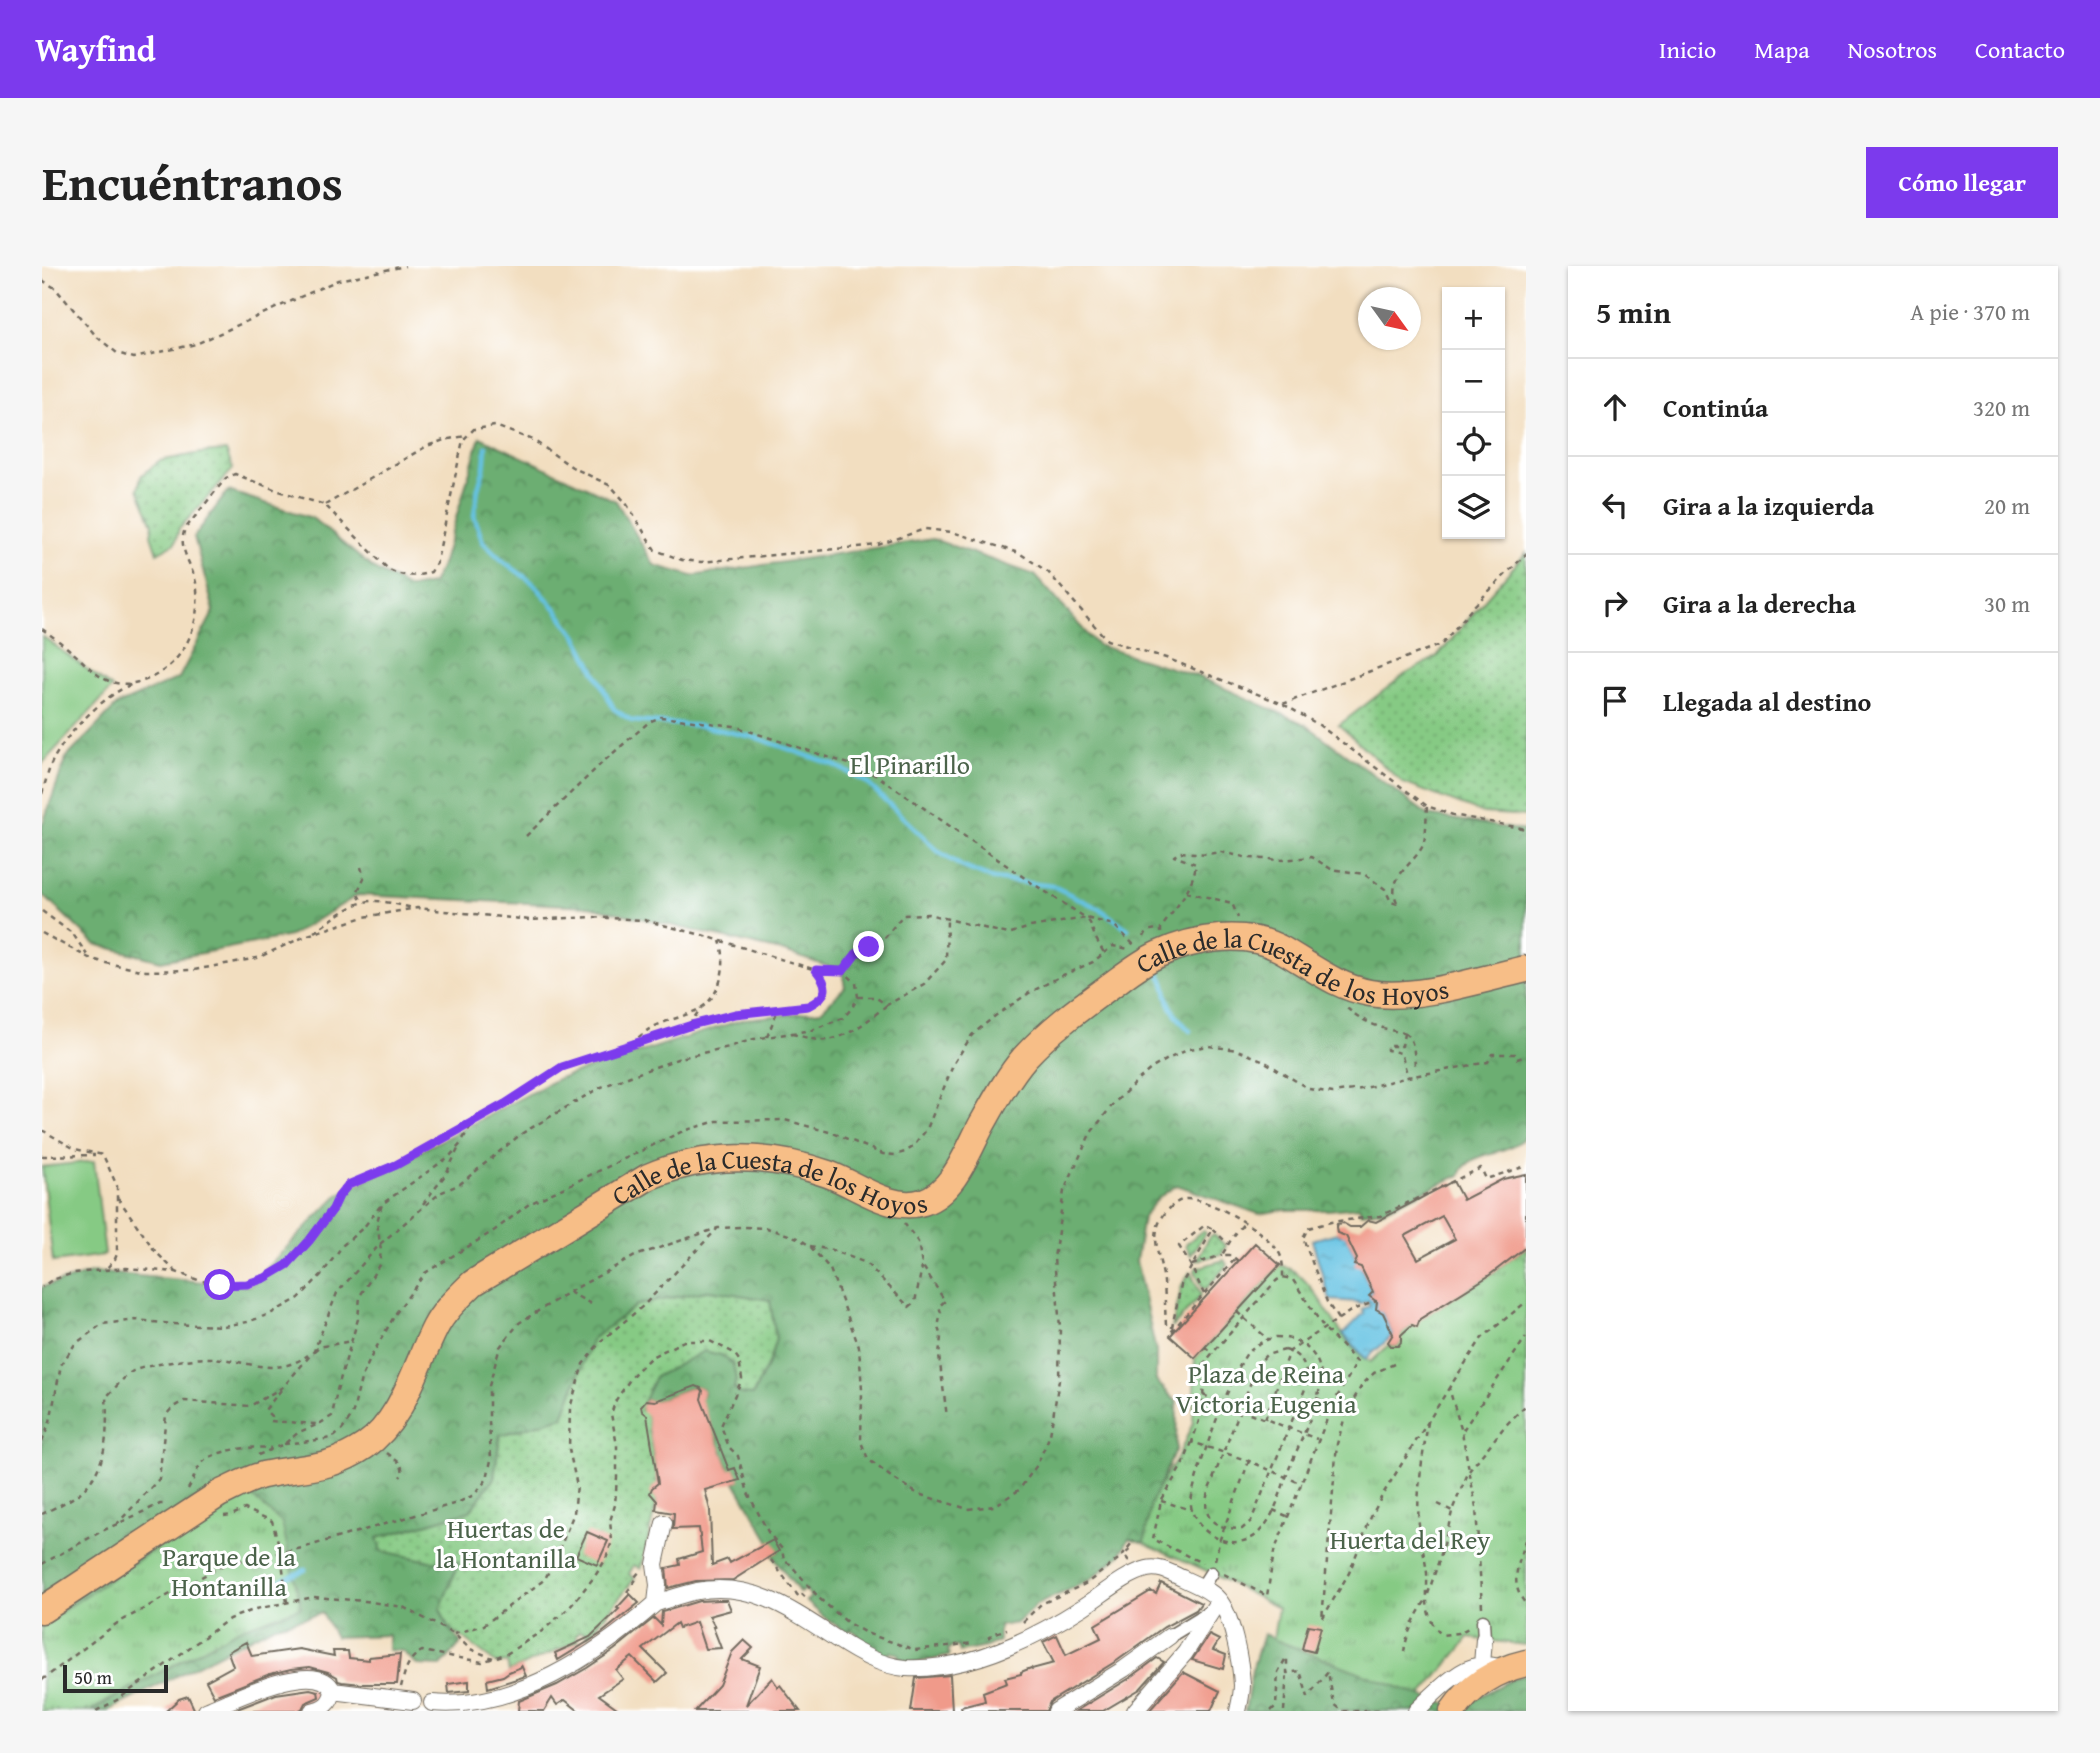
<!DOCTYPE html>
<html lang="es">
<meta charset="utf-8">
<style>
body{margin:0;font-family:"Gentium Book Plus",serif;background:#f6f6f6;color:#222}
.controls{position:absolute;right:21px;top:21px;display:grid;overflow:hidden;border-radius:0px;box-shadow:0 2px 5px #0004}
.controls button{width:63px;height:63px;display:grid;place-items:center;padding:0;border:0;border-bottom:2px solid #e0e0e0;background:#fff;color:#222;font:35px sans-serif}
.compass{position:absolute;left:1316px;top:21px;width:63px;height:63px;border-radius:50%;background:#fff;box-shadow:0 2px 5px #0004;rotate:123deg}
.scale{position:absolute;left:21px;bottom:18px;width:105px;box-sizing:border-box;padding-left:7px;border:4px solid #2b2b2b;border-top:0;font-size:19px;line-height:24px;white-space:nowrap;color:#2b2b2b;-webkit-text-stroke:5px #fff;paint-order:stroke}
.stop{position:absolute;width:21px;height:21px;margin:-16px;border:5px solid #7c3aed;border-radius:50%;background:#fff}
.stop.end{background:#7c3aed;border-color:#fff;box-shadow:0 2px 7px #0008}
.list{margin:0;padding:0;list-style:none}
h2{display:flex;justify-content:space-between;align-items:center;height:91px;margin:0;padding:0 28px;font-size:30px}
h2 small{font-size:23px;font-weight:400;color:#767676}
.list li{display:grid;grid-template-columns:46px 1fr auto;gap:21px;align-items:center;box-sizing:border-box;height:98px;padding:0 28px;border-top:2px solid #e0e0e0}
.list b{display:block;font-size:26px;white-space:nowrap}
.list em{font-size:23px;font-style:normal;color:#767676}
.icon{flex:none;width:38px;height:38px;fill:none;stroke:currentColor;stroke-width:2;stroke-linecap:round;stroke-linejoin:round}
.map{position:relative;flex:none;width:1484px;height:1445px;overflow:hidden;border-radius:0px}
header{display:flex;align-items:center;gap:42px;box-sizing:border-box;height:98px;padding:0 35px;background:#7c3aed;color:#fff}
header strong{font-size:33px}
nav{display:flex;gap:38px;margin-inline-start:auto;font-size:24px}
.intro{display:flex;align-items:center;justify-content:space-between;box-sizing:border-box;height:168px;padding:0 42px}
h1{margin:0;font-size:49px}
.button{padding:18px 32px;border-radius:0px;background:#7c3aed;color:#fff;font-size:24px;font-weight:700}
main{display:flex;gap:42px;padding:0 42px}
aside{flex:1;background:#fff;border-radius:0px;box-shadow:0 2px 5px #0004}
.map>svg:first-child{display:block}
.grass{fill:url(#grass-dots);stroke:#587a58;stroke-width:2}
.forest{fill:url(#forest-crowns);stroke:#4c6c4e;stroke-width:2}
.park{fill:url(#park-tufts);stroke:#587a58;stroke-width:2}
.pitch{fill:#86ca84;stroke:#587a58;stroke-width:2}
.water{fill:url(#water-ripples);stroke:#487687;stroke-width:2}
.lines{fill:none;stroke-linecap:round;stroke-linejoin:round}
.stream{stroke:#65c2e3;stroke-width:4.5}
.building{fill:#f09a8a;fill-rule:evenodd}
.pedestrian-casing{stroke:#716a5f;stroke-width:15}
.minor-casing{stroke:#716a5f;stroke-width:18}
.primary-casing{stroke:#716a5f;stroke-width:29}
.path{stroke:#716a5f;stroke-width:2.5;stroke-dasharray:5 5;stroke-linecap:butt}
.pedestrian{stroke:#fff;stroke-width:12}
.minor{stroke:#fff;stroke-width:16}
.primary{stroke:#f7be87;stroke-width:26}
.route{stroke:#7c3aed;stroke-width:9}
.labels{text-anchor:middle;dominant-baseline:central;stroke-width:6;stroke-linejoin:round;paint-order:stroke}
.park-label{font-size:26px;fill:#4b634a;stroke:#fff}
.street-label{font-size:26px;fill:#2b2b2b;stroke:#fff}
</style>
<header>
<strong>Wayfind</strong>
<nav><a>Inicio</a><a>Mapa</a><a>Nosotros</a><a>Contacto</a></nav>
</header>
<div class="intro"><h1>Encuéntranos</h1><a class="button">Cómo llegar</a></div>
<main>
<div class="map">
<svg width="1484" height="1445" viewBox="0 0 1484 1445">
<defs>
<pattern id="grass-dots" width="8" height="8" patternUnits="userSpaceOnUse" patternTransform="scale(1.75)"><rect width="8" height="8" fill="#86ca84"/><path d="M2 2h.1M6 6h.1" fill="none" stroke="#6ea46c" stroke-width="1.8" stroke-linecap="round"/></pattern>
<pattern id="forest-crowns" width="20" height="18" patternUnits="userSpaceOnUse" patternTransform="scale(1.75)"><rect width="20" height="18" fill="#6cae72"/><path d="M2 6a3 3 0 1 1 6 0M12 15a3 3 0 1 1 6 0" fill="none" stroke="#598e5e"/></pattern>
<pattern id="park-tufts" width="24" height="20" patternUnits="userSpaceOnUse" patternTransform="scale(1.75)"><rect width="24" height="20" fill="#86ca84"/><path d="M3 7l-1-3M5 7V3M7 7l1-3M15 17l-1-3M17 17v-4M19 17l1-3" fill="none" stroke="#6ea46c"/></pattern>
<pattern id="water-ripples" width="26" height="14" patternUnits="userSpaceOnUse" patternTransform="scale(1.75)"><rect width="26" height="14" fill="#65c2e3"/><path d="M2 4q2-2 4 0t4 0M15 11q2-2 4 0t4 0" fill="none" stroke="#539eb8"/></pattern>
</defs>
<rect width="100%" height="100%" fill="#fff"/>
<filter id="ink" filterUnits="userSpaceOnUse"><feTurbulence type="fractalNoise" baseFrequency=".0143" numOctaves="2"/><feDisplacementMap in="SourceGraphic" scale="14" xChannelSelector="R" yChannelSelector="G"/><feConvolveMatrix kernelMatrix="1 2 1 2 8 2 1 2 1" color-interpolation-filters="sRGB"/></filter>
<filter id="wash" filterUnits="userSpaceOnUse"><feTurbulence type="fractalNoise" baseFrequency=".00686" numOctaves="4" result="noise"/><feDisplacementMap in="SourceGraphic" scale="28" xChannelSelector="R" yChannelSelector="G"/><feGaussianBlur stdDeviation="1.57" result="paint"/><feColorMatrix in="noise" values="0 0 0 0 0 0 0 0 0 0 0 0 0 0 0 0 0 1.4 0 .05"/><feComposite in="paint" operator="in"/></filter>
<g filter="url(#wash)">
<rect width="100%" height="100%" fill="#f2dec0"/>
<path class="grass" d="M184 185 191 203 137 263 133 277 115 287 109 269 111 258 96 223 99 210 117 195 159 187Z
M1484 287V550L1441 547 1361 517 1297 459 1362 409 1396 390 1444 332Z
M1161 964 1163 967 1149 989 1144 980 1145 977Z
M1172 969 1184 980 1180 988 1154 995 1168 970Z
M1182 994 1185 999 1164 1023H1161L1153 1005 1154 1002Z
M1148 1006 1159 1028 1156 1033 1130 1062 1140 1019Z
M669 1024 728 1034 734 1073 727 1096 710 1130 699 1128 692 1122 613 1111 599 1142 605 1148 616 1220 611 1221 609 1227 615 1234 599 1303 592 1299 587 1308 593 1312 546 1371 544 1366 538 1365 534 1369 536 1375 467 1406 465 1396 455 1398 406 1361 398 1343 417 1296 387 1295 338 1285 335 1272 428 1245 452 1212 458 1169 521 1151 550 1073 595 1039Z"/>
<path class="forest" d="M438 171 574 235 612 299 650 310 891 273 993 309 1055 379 1155 410 1263 458 1386 549 1484 565V869C1481 872 1479 875 1476 877 1459 889 1426 886 1418 909L1341 944 1318 947V941L1286 944H1240L1217 948 1135 919 1116 932 1101 951 1094 995 1114 1086V1115L1135 1136 1134 1183 1109 1238 1102 1277 1087 1272 1078 1289 1048 1314 994 1339 975 1357 957 1360V1375L944 1381 918 1386 916 1380 906 1383 907 1390 873 1397 856 1395 857 1388 848 1386 844 1392 814 1374 816 1368 808 1363 806 1367 782 1351 764 1335 769 1331 763 1323 758 1327 730 1289 737 1285 728 1276 693 1216 697 1214 693 1203 687 1204 658 1133 661 1127 660 1122 652 1120 611 1136 606 1134 601 1136 613 1111 662 1085 679 1089 691 1098 694 1113 692 1122 699 1128 711 1129 727 1096 734 1073 728 1034 669 1024 595 1039 550 1073 521 1151 458 1169 452 1212 428 1245 335 1272 339 1285 387 1295 417 1296 398 1343 406 1361 419 1377 399 1400 375 1399 360 1385 346 1384V1369L293 1371 280 1347 231 1360 66 1445H0V1021L52 1006 207 1020 297 928 517 812 702 753 779 745 803 721 800 705 739 685 547 640 316 629 248 670 119 695 53 678 0 628V560L24 492 75 439 137 412 172 345 152 271 186 225 270 252 332 303 367 322 390 318 401 296Z
M1221 1368 1379 1430 1418 1441 1470 1413 1484 1408V1445H1203L1210 1404Z"/>
<path class="park" d="M1484 981V1379L1427 1372 1379 1430 1231 1373 1236 1342 1163 1304 1102 1277 1109 1238 1117 1220 1135 1193 1151 1157 1153 1092 1238 999C1277 1008 1292 1076 1329 1096L1347 1079 1351 1081 1356 1080 1359 1076 1357 1071 1370 1059H1375L1376 1054 1445 1011Z
M206 1227 240 1257 259 1341 197 1363 48 1445H0V1359L175 1241Z"/>
<path class="pitch" d="M0 370 70 422 0 498Z
M52 895 63 989 11 996 0 901Z"/>
<path class="water" d="M1295 967 1297 969 1303 968 1316 995 1313 998 1318 999 1331 1027 1328 1029 1333 1031 1337 1039 1335 1044H1339L1351 1069 1324 1093 1301 1068 1322 1047 1320 1043 1328 1040 1326 1035 1317 1038 1316 1036 1288 1034 1270 974Z"/>
<g class="lines">
<path class="stream" d="M444 181 442 203 436 222 432 250 441 276 461 295 491 317 513 342 535 371 572 443 590 455 660 460 715 472 792 499 824 516 897 586 919 600 951 613 1011 620 1058 643 1086 663
M1115 703C1125 719 1122 721 1127 736 1131 747 1140 757 1148 765
M219 1313 237 1315 263 1304"/>
</g>
<g id="blocks">
<path class="building" d="M1484 908V981L1445 1011 1378 1053 1375 1061 1370 1059 1359 1069V1076L1356 1080H1349L1346 1076 1351 1068 1341 1047 1334 1043 1335 1036 1327 1030 1331 1026 1319 1001 1312 999 1315 993 1304 970 1295 967 1294 961 1295 958 1301 957 1308 961H1318L1326 954 1334 956 1411 915 1421 934 1461 913ZM1400 950 1413 973 1376 993 1363 970Z
M1213 977 1238 999 1153 1092 1128 1070Z
M654 1120 659 1122 661 1125 659 1133 687 1204 693 1202 698 1214 663 1224 668 1244 670 1299 686 1293 688 1297 731 1274 737 1285 691 1314 654 1315 626 1322 624 1302 638 1299 637 1293 660 1286 657 1262 631 1263 632 1247 614 1244 615 1235 608 1227 610 1222 616 1217 605 1149 600 1145 599 1140 604 1134 613 1135Z
M545 1266 566 1275 555 1299 534 1290Z
M1119 1317 1159 1337 1154 1344 1122 1361 1076 1394 1008 1436 1004 1445H920L919 1441 943 1435 941 1426 965 1417 963 1412 979 1408V1406L989 1402 990 1403 1012 1397 1001 1376 1015 1369 1024 1389 1059 1372 1053 1359 1109 1325 1114 1328Z
M588 1328 597 1337 560 1367 516 1394 513 1387 548 1371 577 1343 575 1342Z
M676 1334H685L689 1344 667 1350 673 1361H671L679 1382 663 1383 654 1356 637 1362 635 1357 601 1383 625 1407 615 1416 590 1391 574 1404 581 1413 557 1429 579 1445H537L523 1434 515 1439 510 1432 502 1445H476L477 1435 515 1419 545 1402 572 1384 612 1352 619 1359 620 1346 657 1335Z
M1266 1359 1279 1361 1272 1386 1260 1383Z
M1167 1369 1177 1374 1171 1384 1184 1389 1181 1403 1150 1394Z
M702 1374 711 1382 700 1393 718 1400 704 1439 730 1412 736 1421 738 1419 758 1445H653L677 1419 690 1386Z
M204 1376 210 1390 257 1383 292 1390 291 1385H306L307 1392 327 1394V1391L358 1388 355 1418H320L300 1416 296 1415 295 1411 286 1406 268 1401 249 1403 228 1408 172 1430 164 1415 191 1400 186 1386Z
M1115 1392 1122 1396 1098 1423 1061 1445H1034L1088 1412Z
M479 1399 484 1410 446 1422 445 1414 461 1410 467 1406 479 1401Z
M1141 1406 1178 1425 1169 1445H1107Z
M908 1409 910 1445H869L874 1412Z
M427 1415V1425L407 1427 406 1418Z
M268 1423 276 1425 277 1431 263 1437 260 1443 255 1445H190L234 1428Z
M146 1430 153 1445H124L137 1433Z"/>
</g>
</g>
<g filter="url(#ink)">
<use href="#blocks" fill-opacity="0" stroke="#716a5f" stroke-width="2"/>
<g class="lines">
<defs>
<path id="pedestrian" d="M1160 1321 1169 1307
M1441 1355 1442 1373
M1128 1370 1169 1345"/>
<path id="minor" d="M614 1337C627 1333 641 1328 655 1325 712 1315 751 1345 796 1374 816 1387 839 1400 864 1402 925 1405 991 1373 1041 1341 1060 1329 1084 1308 1105 1303 1118 1300 1129 1307 1140 1312 1152 1318 1167 1323 1176 1333 1190 1348 1199 1398 1200 1419 1200 1428 1198 1436 1196 1445
M1440 1399 1442 1373
M291 1425 371 1435
M390 1437C471 1445 556 1388 614 1337L616 1319 613 1298 622 1257
M164 1445C188 1435 277 1390 291 1425
M270 1445C282 1442 289 1438 291 1425
M1014 1445 1082 1403 1128 1370
M1093 1445 1143 1387 1177 1334
M1374 1445C1391 1429 1416 1401 1440 1399 1448 1398 1456 1401 1463 1403"/>
<g id="primary">
<path id="s1" d="M0 1344 177 1228C192 1221 206 1213 221 1209 261 1200 286 1205 323 1180 361 1154 373 1101 393 1062 402 1044 417 1031 431 1017L606 911C664 886 727 887 786 908 816 919 848 946 881 936 912 926 926 884 940 858 953 835 966 811 983 791 1007 765 1035 744 1064 723 1081 711 1097 697 1117 688 1153 672 1202 663 1239 683 1269 700 1294 721 1328 727 1373 735 1439 713 1484 703"/>
<path d="M1411 1445C1429 1419 1454 1404 1484 1397"/>
</g>
</defs>
<use href="#pedestrian" class="pedestrian-casing"/>
<use href="#minor" class="minor-casing"/>
<use href="#primary" class="primary-casing"/>
<path class="path" d="M0 14 13 22 55 71 75 87 92 92 154 78 296 14 363 0
M283 239 385 180 402 174 423 170
M0 363C10 370 21 378 30 386 44 397 56 414 74 417 85 419 96 417 106 413 141 398 158 362 155 324 154 302 134 284 143 263L184 212 193 208 237 225 283 239 347 304C362 311 373 311 389 306L395 295 421 174 432 163 453 160 491 174 530 201 569 220 584 237 613 284 640 294 659 296 836 279 883 263 910 266 977 287 1006 306 1065 374 1124 392 1241 438 1277 459 1385 540 1411 549 1484 563
M1241 438 1400 378 1432 340 1484 288
M0 528C3 517 6 506 10 496 23 469 62 428 91 418
M484 570 562 495 607 456 619 451 692 460 816 501 837 511 990 617 1044 652 1072 659 1092 679
M319 601 322 612 315 627 321 637
M1144 626 1190 637 1196 652
M1355 636C1343 611 1374 597 1381 579 1385 567 1384 552 1385 540
M0 645 31 668 45 689
M272 666C289 655 311 634 333 635 346 635 359 640 372 642
M0 667 47 692 64 697 104 705 152 704 215 692 266 669 322 651 375 642 488 654 550 651 602 654 660 669 774 704C787 721 786 730 766 740L693 749 653 758 520 801 463 838 354 899 306 919 297 930 291 943 267 975 245 999 223 1012 205 1018 178 1019 156 1014 134 1006 84 1002 32 1007 10 1014 0 1021
M1119 667V662C1133 643 1151 622 1154 598L1132 590 1138 586 1166 588 1179 586 1207 592 1240 594 1270 591 1289 603 1322 608 1343 623 1349 636 1356 638
M1102 671 1105 665 1119 662
M1062 687 1071 680 1087 683
M816 731H833L845 739 882 718 904 694 905 654
M1305 742C1322 757 1340 763 1362 767
M647 759 659 742
M1362 767 1360 780H1345V784L1359 787 1366 811
M1362 767C1373 773 1372 788 1373 800
M750 768C759 770 768 773 777 774 803 776 826 754 845 739
M725 771 736 743
M589 778C596 772 603 765 611 761 625 754 642 751 657 743 679 731 686 697 678 675
M0 864 33 883 61 889 75 920V988L73 993 65 1002
M421 873 430 858
M0 890 53 889
M76 932 113 985 134 1006
M381 938 404 908 418 879
M862 957 876 976 880 999 903 1035 897 1040 899 1047 896 1061 899 1071 897 1090 905 1151
M1171 963 1186 978
M768 980 790 984 824 997 867 1041 873 1036 880 1001
M1196 995 1189 989H1180L1190 972 1202 957
M1150 999 1180 989
M527 1026 551 1039
M1162 1028 1149 1000 1137 980 1163 959 1171 963 1139 1019 1129 1066 1193 993
M1195 1046 1226 1073
M1296 1053 1285 1036 1261 972 1266 962 1289 956 1338 950 1439 902 1444 913 1484 900
M1124 1059C1123 1044 1123 1030 1122 1016 1120 997 1109 976 1117 957 1121 948 1133 934 1144 933 1168 932 1223 965 1236 985 1241 992 1241 1002 1241 1011
M1234 1071C1258 1071 1279 1087 1279 1113 1278 1135 1256 1181 1247 1203 1239 1223 1234 1249 1218 1265 1212 1273 1199 1277 1189 1276 1171 1274 1151 1259 1149 1239 1148 1218 1192 1102 1206 1086 1214 1078 1223 1074 1234 1071Z
M1163 1081 1171 1088
M1243 1084C1261 1088 1268 1106 1263 1123L1209 1255 1200 1263C1173 1263 1159 1253 1166 1226L1216 1098 1224 1089Z
M272 1085 277 1081 309 1075
M1352 1098 1332 1107 1320 1119 1304 1147 1295 1178 1280 1353 1307 1307 1329 1251 1341 1228 1407 1122
M239 1124 223 1144 229 1150 228 1155 274 1158
M1161 1129 1275 1173
M1274 1132 1291 1138
M1223 1153 1248 1085 1310 1044 1335 1035
M1386 1156C1381 1190 1374 1224 1377 1259 1378 1275 1383 1291 1385 1307 1386 1329 1380 1351 1400 1369L1416 1367 1429 1361
M1421 1164 1484 1071
M0 1176 8 1156 19 1099 33 1078 60 1058 94 1054 130 1058 181 1060 205 1056 228 1048 257 1032 280 1008 301 979 322 961 339 939
M1150 1176 1142 1196 1119 1235 1111 1273 1160 1297
M242 1178 284 1173 293 1170 300 1164 310 1150 319 1113 330 1089 354 1047 383 1007 453 964 487 938 641 865 675 855 743 854 791 867 841 888 853 889 863 886 871 881 885 863 912 797 930 769 953 750 987 727 1021 709 1051 696 1062 687 1053 671 1048 657 1044 652 988 661 966 668 886 648 861 649 841 674 814 689 801 705
M345 1187 359 1198 361 1207 358 1211
M216 1189 242 1178 257 1166 277 1158 290 1150 295 1124 316 1053 318 1030 337 999 339 985 335 956 340 938 408 890 421 875
M146 1223C151 1215 154 1204 159 1198 171 1183 212 1180 229 1182
M1119 1235 1150 1244
M1396 1238 1410 1245
M1231 1244 1247 1251
M0 1248C13 1241 33 1233 43 1222 66 1198 66 1162 64 1131 72 1124 82 1110 91 1105 103 1099 152 1092 166 1092 202 1092 231 1114 266 1089
M182 1250 190 1249 203 1243 230 1255 239 1286 245 1337
M74 1259 117 1213 124 1149 131 1141 142 1135 208 1140 241 1121 272 1085 295 1027 338 978 398 927 418 918 479 868 557 822 591 809 638 792 687 781 712 773 770 764 801 752 810 742 816 731 814 717 801 705 774 704
M1484 1274C1477 1298 1466 1317 1484 1338
M729 1294 757 1331 760 1328 764 1332 761 1334
M1173 1294 1178 1273 1207 1195
M1087 1295 1083 1290 1087 1283
M0 1298 60 1265 118 1238H125
M1182 1308 1225 1330 1232 1286 1291 1138 1315 1096 1282 1062 1251 1014C1242 1010 1238 1011 1232 1017L1162 1097 1161 1142 1150 1176 1207 1195 1260 1218
M585 1326 595 1312 593 1311 598 1305
M1386 1328 1401 1282 1411 1242 1427 1205 1463 1160 1484 1139
M1440 1341 1434 1241 1420 1166 1407 1122 1440 1072 1484 1036
M981 1356 999 1338 1045 1317 1079 1291 1092 1274
M412 1368 442 1359 503 1313 517 1284 532 1247 535 1220 527 1183 528 1142 541 1098 559 1075 601 1040 675 963
M946 1372 951 1368 965 1363
M1362 1386C1365 1366 1373 1351 1384 1334
M0 1414 74 1358 183 1298 260 1282 415 1237 432 1229 445 1213 449 1194 447 1155V1120L458 1081 477 1057 525 1027 593 990 676 962 700 961 725 962 756 972 768 980 788 1003 817 1081 820 1124 819 1176 826 1193 849 1211 876 1228 926 1243 952 1240 977 1224 995 1199 1008 1169 1017 1114 1018 1061 1012 992 1022 925 1048 868 1072 837 1097 813 1110 802 1126 793 1147 783 1167 780 1195 784 1220 794 1267 823 1291 827 1319 823 1366 811 1446 796 1450 788H1473L1475 793 1484 790
M359 1421C363 1405 365 1393 380 1385L440 1396 466 1387 500 1365 528 1341 553 1310 564 1293 570 1275 568 1255 573 1239 575 1211V1179L569 1148 574 1134 591 1109 609 1091 642 1075H668L692 1087 697 1094 700 1113 679 1160 687 1181 696 1190 706 1227 726 1266 740 1283 742 1295 748 1298 778 1333 806 1357 824 1367 873 1384 931 1377
M54 1445 75 1434 187 1353 214 1343 272 1331 323 1335 361 1341 412 1368 428 1383 451 1392
M1229 1445 1234 1440 1236 1406 1244 1392H1245V1407L1258 1405 1266 1431 1286 1406 1292 1438 1301 1445H1352
M1242 1445 1245 1407"/>
<use href="#pedestrian" class="pedestrian"/>
<use href="#minor" class="minor"/>
<use href="#primary" class="primary"/>
</g>
</g>
<g class="lines" filter="url(#ink)">
<path class="route" d="M178 1019 205 1018 223 1012 245 999 267 975 291 943 297 930 306 919 354 899 463 838 520 801 653 758 693 748 766 740C786 730 788 721 774 704L801 705 814 688 827 681"/>
</g>
<g class="labels">
<g class="park-label">
<text x="868" y="498">El Pinarillo</text>
<text x="1224" y="1107">Plaza de Reina<tspan x="1224" dy="30">Victoria Eugenia</tspan></text>
<text x="464" y="1262">Huertas de<tspan x="464" dy="30">la Hontanilla</tspan></text>
<text x="1368" y="1273">Huerta del Rey</text>
<text x="187" y="1290">Parque de la<tspan x="187" dy="30">Hontanilla</tspan></text>
</g>
<g class="street-label">
<text stroke="none"><textPath href="#s1" startOffset="1545">Calle de la Cuesta de los Hoyos</textPath></text>
<text stroke="none"><textPath href="#s1" startOffset="894">Calle de la Cuesta de los Hoyos</textPath></text>
</g>
</g>
</svg>
<div class="controls">
<button>+</button>
<button>−</button>
<button><svg class="icon" aria-label="locate" viewBox="0 0 24 24"><circle cx="12" cy="12" r="6"/><path d="M12 2v4M12 18v4M2 12h4M18 12h4"/></svg></button>
<button><svg class="icon" aria-label="layers" viewBox="0 0 24 24"><path d="M12 4l9 5-9 5-9-5zM3 14l9 5 9-5"/></svg></button>
</div>
<svg class="compass" viewBox="-18 -18 36 36"><path d="M0-13l5 13h-10z" fill="#e53935"/><path d="M0 13l5-13h-10z" fill="#767676"/></svg>
<div class="scale">50 m</div>
<div class="stop" style="left:178px;top:1019px"></div>
<div class="stop end" style="left:827px;top:681px"></div>
</div>
<aside>
<h2>5 min<small>A pie · 370 m</small></h2>
<ul class="list">
<li><svg class="icon" aria-label="ahead" viewBox="0 0 24 24"><path d="M12 20V5M6 11l6-6 6 6"/></svg><div><b>Continúa</b></div><em>320 m</em></li>
<li><svg class="icon" aria-label="left" viewBox="0 0 24 24"><path d="M17 20v-9H6M10 6l-5 5 5 5"/></svg><div><b>Gira a la izquierda</b></div><em>20 m</em></li>
<li><svg class="icon" aria-label="right" viewBox="0 0 24 24"><path d="M7 20v-9h11M14 6l5 5-5 5"/></svg><div><b>Gira a la derecha</b></div><em>30 m</em></li>
<li><svg class="icon" aria-label="arrive" viewBox="0 0 24 24"><path d="M6 21V4h12l-3 4 3 4H6"/></svg><div><b>Llegada al destino</b></div></li>
</ul>
</aside>
</main>
